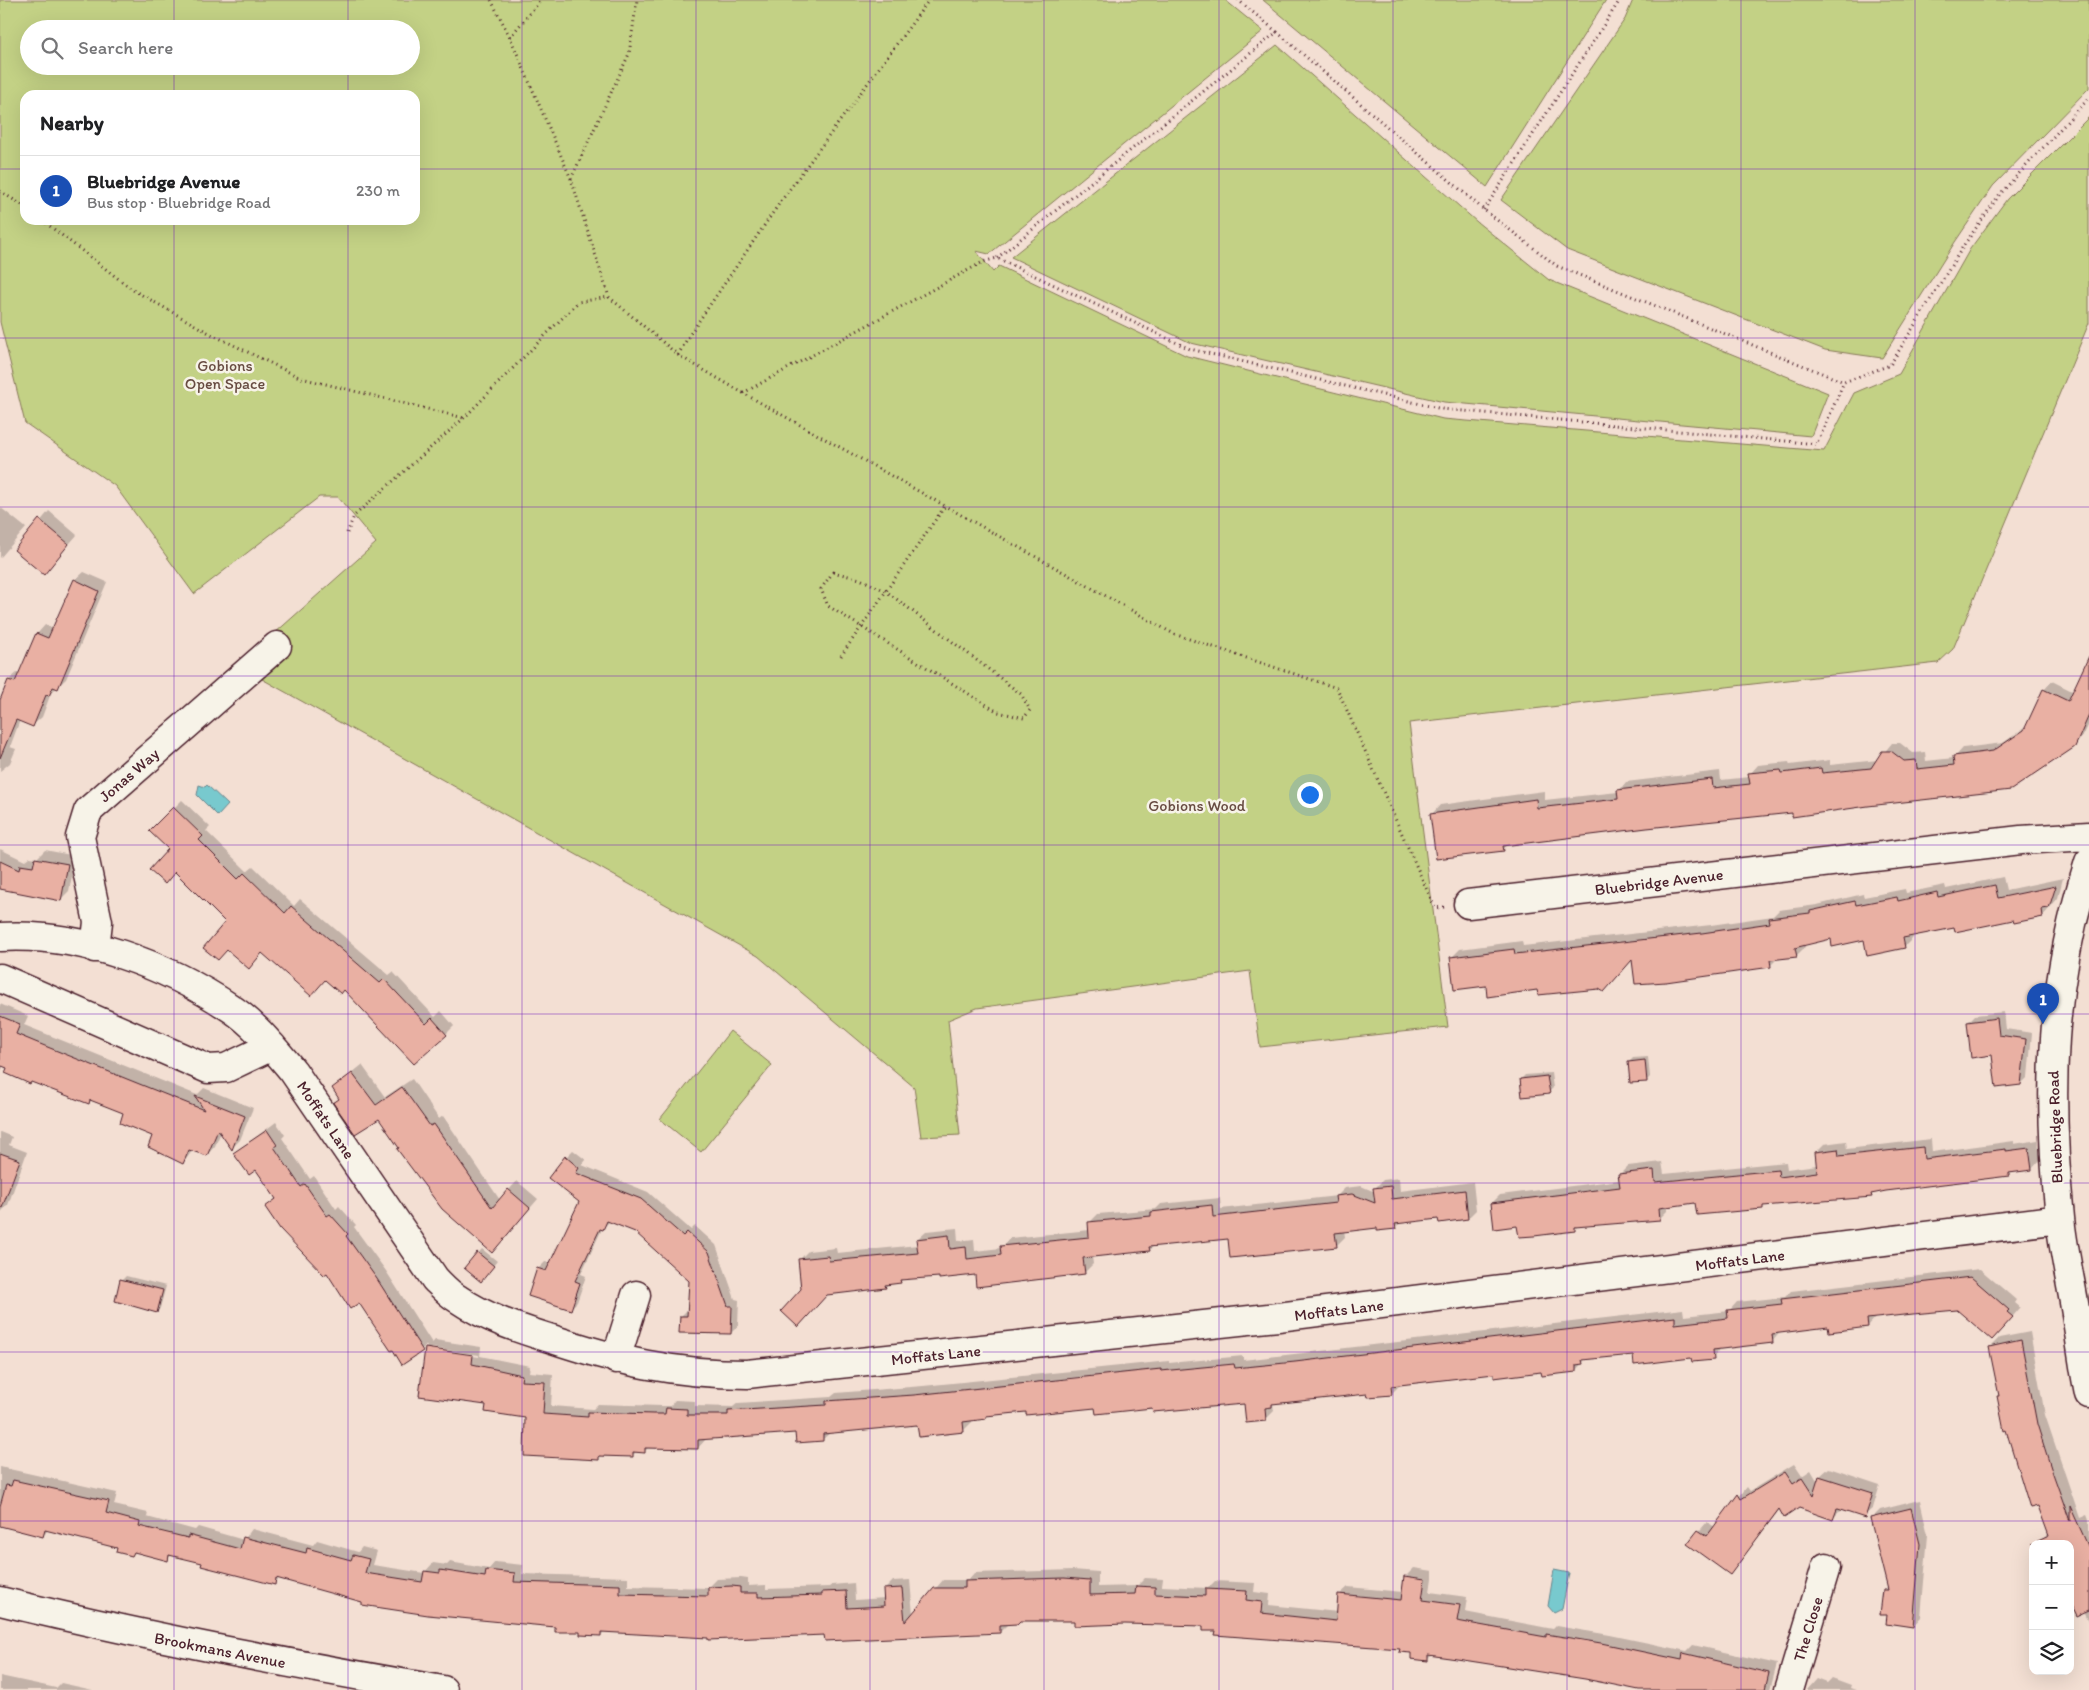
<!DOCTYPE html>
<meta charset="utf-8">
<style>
body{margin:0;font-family:Itim,sans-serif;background:#f6f6f6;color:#202124}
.controls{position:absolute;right:15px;bottom:15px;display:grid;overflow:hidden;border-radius:10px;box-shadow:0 5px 20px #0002}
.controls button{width:45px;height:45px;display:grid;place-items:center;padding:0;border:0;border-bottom:1px solid #e0e0e0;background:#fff;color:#202124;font:25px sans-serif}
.you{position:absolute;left:1309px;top:794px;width:18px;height:18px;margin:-12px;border:4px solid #fff;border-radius:50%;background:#1a73e8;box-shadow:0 0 0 8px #1a73e833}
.badge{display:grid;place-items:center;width:32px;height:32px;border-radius:50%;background:#d93025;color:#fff;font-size:16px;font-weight:700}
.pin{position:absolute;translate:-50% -41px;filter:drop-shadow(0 1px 2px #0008)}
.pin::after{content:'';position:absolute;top:26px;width:18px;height:15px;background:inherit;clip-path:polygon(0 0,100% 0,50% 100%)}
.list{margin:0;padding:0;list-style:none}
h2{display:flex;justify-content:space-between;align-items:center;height:65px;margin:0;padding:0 20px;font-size:21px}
h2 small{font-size:16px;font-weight:400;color:#757577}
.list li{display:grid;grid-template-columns:32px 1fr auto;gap:15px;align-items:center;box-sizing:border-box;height:70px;padding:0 20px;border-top:1px solid #e0e0e0}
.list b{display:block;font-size:19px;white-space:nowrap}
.list p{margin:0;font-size:16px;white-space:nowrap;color:#757577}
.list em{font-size:16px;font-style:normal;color:#757577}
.icon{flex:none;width:28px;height:28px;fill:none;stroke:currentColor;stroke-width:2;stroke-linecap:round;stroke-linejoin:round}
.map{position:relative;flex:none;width:2089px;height:1690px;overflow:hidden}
.search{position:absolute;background:#fff;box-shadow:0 5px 20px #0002;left:20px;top:20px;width:400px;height:55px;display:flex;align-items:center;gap:12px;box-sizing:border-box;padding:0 18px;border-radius:28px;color:#757577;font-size:19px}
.panel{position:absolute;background:#fff;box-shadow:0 5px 20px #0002;left:20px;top:90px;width:400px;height:135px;border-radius:15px}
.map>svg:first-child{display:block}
.green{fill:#c3d185;stroke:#867858;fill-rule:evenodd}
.water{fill:#78c9ce;stroke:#66858d}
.shadow{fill:#0003;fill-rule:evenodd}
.building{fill:#e9b0a3;stroke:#4a1f2b}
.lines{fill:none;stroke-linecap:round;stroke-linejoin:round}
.minor-casing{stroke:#4a1f2b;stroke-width:31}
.path{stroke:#4a1f2b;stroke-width:3;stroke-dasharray:1 4;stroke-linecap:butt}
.minor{stroke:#f7f3e8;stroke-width:28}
.grid{fill:none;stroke:#7b2cbf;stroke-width:1;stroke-opacity:0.55}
.labels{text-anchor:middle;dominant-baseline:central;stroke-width:5;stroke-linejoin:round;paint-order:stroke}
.park-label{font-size:16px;fill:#684c42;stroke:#f7f3e8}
.street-label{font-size:16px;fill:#4a1f2b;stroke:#f7f3e8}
</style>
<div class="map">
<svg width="2089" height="1690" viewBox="0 0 2089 1690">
<rect width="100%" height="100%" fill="#f3dfd3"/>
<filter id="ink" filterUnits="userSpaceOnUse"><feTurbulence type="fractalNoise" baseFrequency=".02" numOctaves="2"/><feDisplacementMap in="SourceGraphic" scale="10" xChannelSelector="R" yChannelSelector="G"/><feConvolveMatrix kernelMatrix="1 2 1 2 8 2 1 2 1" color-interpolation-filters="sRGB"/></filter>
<g filter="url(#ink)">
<path class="green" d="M0 0H1225L1263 31 989 254 976 251 993 272 999 266 1187 356 1443 419 1824 451 1854 393 1899 374 1970 249 2007 199 2089 117V323L1953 649 1938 663 1409 723 1448 1027 1260 1047 1250 971 977 1008 948 1020 960 1135 921 1137 914 1087 758 956 262 679 270 667 265 642 376 543 338 497H319L194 594 115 486 25 423 0 322ZM29 29H411V66H29ZM25 95H415V220H25Z
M1263 0H1606L1487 187Z
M1633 0H2089V88L1993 186 1955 242 1882 358 1825 350 1567 250 1501 200 1625 19Z
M1277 45 1477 222 1549 280 1828 393 1811 436 1444 402 1191 343 1011 257Z
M730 1031 772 1065 701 1152 660 1119Z"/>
<path class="water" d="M199 785 205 787 207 785 228 805 218 816 197 795Z
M1554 1570 1569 1573 1562 1609 1554 1613 1548 1606Z"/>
<path class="shadow" d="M0 507 26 528 0 558Z
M49 511 77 535 44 573 16 550Z
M84 572 107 582 66 679 51 693 42 717 33 725 20 720 10 747 16 749 10 763 0 771V703L9 680 18 672 20 673 37 634 45 625 53 628 75 580Z
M2089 659V724L2083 736 2074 746 1793 811 1508 844 1503 850 1432 814 1440 805 1544 791 1545 800 1618 792 1626 782 1720 771 1721 780 1750 777V774L1758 765 1789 762 1790 765 1830 760V765L1878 760 1892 743H1900L1913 753 1925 752 1926 761 1954 758 1963 748 2003 743 2027 726 2044 690 2052 681 2074 692Z
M182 800 210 827 206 831 247 871 253 866 294 906 300 899 389 975 393 972 435 1017 441 1011 454 1026 446 1034 263 952 227 922 170 849 151 831Z
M0 849 25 861 30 857 37 858 45 850 76 856 69 891 61 899 0 888Z
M2003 877 2006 890 2063 878 2058 898 2043 916 1955 926 1912 935 1913 938 1904 947 1865 938H1832L1804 944 1805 947 1796 956 1778 958 1770 966 1633 959 1604 991 1599 988 1539 989 1487 984 1451 958 1460 949 1522 941 1523 946 1711 925 1773 916 1779 910 1817 905 1863 894 1864 897 1905 889 1906 893 1945 885 1946 889Z
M0 1004 28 1016 24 1025 197 1095 204 1088 253 1108 240 1140 232 1148 221 1132 215 1146 207 1155 193 1150 183 1163 125 1113 92 1099 88 1103 0 1064Z
M2004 1012 2006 1029 2032 1033 2028 1077 2021 1084 1968 1022 1975 1015Z
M1648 1057 1650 1077 1646 1081 1629 1062 1633 1058Z
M362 1065 385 1097 412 1079 439 1119 443 1116 500 1200 517 1181 538 1199 501 1242 400 1148 379 1117 335 1103 340 1098 333 1088Z
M1551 1073 1553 1088 1549 1092 1521 1079 1525 1075Z
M276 1122 285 1135 282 1138 310 1179 314 1176 336 1209 339 1206 356 1225 354 1227 386 1271 432 1343 435 1340 481 1347 480 1356 530 1366 529 1372 553 1374 551 1406 593 1409 598 1404 662 1406H670L675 1400 695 1401V1406L733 1407 738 1403 831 1397 836 1393 923 1386 1169 1361V1363L1243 1356V1360L1683 1309 1684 1316 1729 1311 1737 1302 1785 1297 1791 1291 1980 1269 2016 1300 2014 1303 2020 1308 2001 1330 1958 1309 1876 1317 1868 1326H1829L1781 1331 1772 1342 1722 1347 1713 1358 1634 1354 1586 1359 1576 1370 1495 1373 1400 1385 1391 1394 1369 1393 1273 1404 1274 1411 1265 1420 1245 1403 1027 1410 990 1414 986 1418 972 1419V1422L963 1431 918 1424 831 1432 822 1440 797 1431 706 1439 698 1448 650 1446 644 1452 637 1451 633 1455H603L598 1459 526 1417 488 1404 420 1395 427 1345 402 1363 360 1301 327 1272 267 1207 276 1198 256 1169 235 1153ZM432 1348 479 1355V1357L432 1350Z
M0 1132 12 1137 9 1145 27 1152 8 1205 0 1213Z
M1931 1139 1932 1152 2014 1141V1144L2038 1140 2040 1160 2032 1169 2013 1171 2009 1175 1874 1192 1871 1195 1765 1205 1762 1207 1696 1202 1667 1206 1668 1210 1659 1219 1578 1226 1575 1229 1518 1224 1492 1203 1500 1195 1620 1180 1619 1175 1628 1166 1662 1162 1664 1174 1786 1162 1787 1169 1817 1165 1816 1152 1824 1144 1846 1141 1847 1149Z
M573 1150 586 1160 582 1165 648 1192 691 1230 695 1226 716 1245 735 1299 739 1300 738 1326 731 1333 681 1316 688 1309 690 1280 636 1231 610 1221 602 1229 581 1274 586 1276 577 1302 570 1309 538 1269 545 1262 551 1263 580 1201 566 1157Z
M1399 1178 1400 1191 1473 1182 1476 1210 1468 1218H1439L1401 1222 1395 1228 1378 1227 1344 1230 1345 1237 1336 1246 1229 1237 1154 1246 1149 1250 1092 1256 1093 1264 1084 1273 940 1275 904 1278 900 1282 889 1283 885 1287 803 1289 800 1259 808 1251 836 1248 837 1253 918 1245 917 1239 926 1231 957 1228 958 1241 974 1239 975 1251 1001 1248 1010 1238 1090 1230 1089 1223 1098 1214 1156 1209 1161 1204 1220 1198 1221 1209 1337 1196 1345 1188 1361 1186 1375 1192V1188L1383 1180Z
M482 1249 497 1261 485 1276 466 1267Z
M126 1276 166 1286 160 1308 157 1312 122 1280Z
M2030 1332 2045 1415 2080 1518 2087 1515 2089 1520V1621L2084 1611 2070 1544 2043 1539 2049 1533 2007 1429H2005L1990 1347 1999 1338Z
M1794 1464 1802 1476 1811 1470 1818 1482 1820 1476 1829 1468 1880 1485 1873 1508 1864 1516 1842 1509 1833 1518 1799 1507 1780 1509 1730 1574 1689 1543 1707 1522 1715 1527 1747 1487 1750 1491Z
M0 1467 117 1493 114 1505 148 1513 147 1517 195 1530 198 1527 244 1540 252 1529 313 1545 317 1540 358 1552 362 1547 377 1551 373 1565 424 1573 433 1563 447 1565 450 1562 489 1569 495 1562 523 1565 522 1574 628 1577V1586L708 1588 717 1579 741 1578 748 1579V1586L766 1585V1589L829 1587 832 1585 854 1583 855 1600 885 1598 884 1590 893 1581 910 1580 913 1615 943 1580H968L974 1573 1073 1570 1098 1572V1587L1137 1586 1145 1578 1163 1579 1162 1586 1208 1588 1215 1581 1255 1583 1254 1592 1270 1594 1269 1605 1338 1612 1339 1595 1348 1587 1403 1592 1405 1577 1414 1568 1433 1571 1430 1592 1467 1597 1465 1612 1553 1629 1556 1626 1610 1635 1687 1651 1693 1645 1777 1664 1770 1690H1645L1586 1678 1432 1655 1427 1660 1401 1648 1217 1630 1204 1625 1075 1619 1020 1620 1008 1624 1000 1632 709 1637 605 1631 601 1635 556 1626 364 1601 280 1578 274 1583 172 1554 168 1559 136 1551 132 1555 119 1547 48 1530 43 1536 0 1525Z
M1920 1500 1928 1535 1921 1617 1913 1626 1889 1613 1884 1591 1889 1586 1871 1519 1880 1510Z
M0 1676 56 1688 61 1683 93 1690H0Z
M1832 1678 1851 1685 1850 1688 1856 1690H1807L1817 1679 1827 1683Z"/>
<path class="building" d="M39 519 69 544 44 575 14 550Z
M74 579 99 591 58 689 53 687 49 696 46 695 33 727 16 720 0 758V700L8 680 15 682 36 633 48 638Z
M2089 656V715L2075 747 2011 790 1868 806 1792 817V813L1647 828 1503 846 1504 851 1436 859 1430 814 1536 799 1537 808 1618 799 1617 790 1712 779 1713 788 1750 784 1748 773 1781 770 1782 773 1821 768 1822 773 1871 768 1882 751H1891L1904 761 1916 760 1917 769 1954 765 1953 756 1993 751 2024 730 2043 689 2068 701Z
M173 807 203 836 199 840 238 879 244 873 285 913 291 906 380 983 384 979 426 1024 432 1018 447 1035 414 1064 344 990 341 994 325 980 311 996 262 953 249 969 227 950 218 960 203 948 225 922 175 872 165 884 149 870 168 849 149 831Z
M35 858 68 864 61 901 0 889V861L19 870 20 865 33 867Z
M1995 885 1998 898 2056 886 2049 908 2042 909 2043 917 2014 923 2013 920 1955 932 1954 928 1903 938 1905 948 1867 956 1864 940 1832 947 1831 939 1798 947 1795 948 1797 957 1770 960 1771 967 1666 982 1635 984 1632 960 1604 992 1599 989 1538 995 1537 990 1487 997 1486 986 1454 990 1450 957 1514 949 1515 954 1702 933 1770 923 1769 918 1810 913V911L1855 901 1856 905 1897 897 1898 901 1937 892 1938 897Z
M0 1016 20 1024 16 1034 45 1046 204 1110 195 1096 245 1116 232 1150 218 1130 207 1156 189 1150 183 1164 148 1147 152 1136 120 1123 123 1113 90 1100 89 1104 31 1082 30 1084 5 1073 7 1068 2 1066 0 1071Z
M1997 1018 1999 1035 2026 1039 2021 1085 1996 1088 1992 1055 1971 1058 1967 1022Z
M1645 1060 1647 1082 1630 1083 1628 1062Z
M352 1073 376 1105 402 1087 430 1126 434 1124 492 1208 508 1189 530 1208 492 1253 442 1209 397 1149 399 1148 379 1119 355 1134 333 1103 339 1099 332 1088Z
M1547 1076 1550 1094 1522 1097 1520 1079Z
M267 1130 277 1145 274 1147 301 1187 305 1184 327 1216 330 1214 348 1234 346 1236 377 1279 423 1351 402 1365 393 1350 391 1351 359 1303 350 1309 327 1273 324 1275 280 1229 265 1207 276 1199 256 1170 249 1175 233 1153Z
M1923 1147 1924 1159 2006 1149V1151L2029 1148 2032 1170 2009 1173V1176L1886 1191 1871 1194 1872 1197 1763 1206V1209L1697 1215 1695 1203 1659 1208 1660 1220 1575 1227V1231L1534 1236 1519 1237 1517 1226 1494 1229 1491 1203 1620 1187 1618 1174 1654 1170 1655 1182 1778 1170 1779 1177 1817 1172 1815 1152 1838 1149 1839 1156Z
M0 1153 20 1160 2 1208H0Z
M565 1156 579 1168 576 1173 641 1199 683 1236 687 1232 709 1252 728 1306H732L731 1334 679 1333 680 1316H687L689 1281 635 1232 607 1221 603 1230 600 1229 575 1281 580 1283 571 1310 528 1296 537 1268 546 1271 579 1202 548 1178Z
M1391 1186 1392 1199 1465 1190 1468 1219 1439 1223 1438 1219 1395 1224 1396 1229 1377 1231V1228L1335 1233 1337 1247 1230 1258 1228 1239 1149 1247 1150 1251 1083 1258 1085 1274 976 1287 975 1275 939 1279V1277L900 1280 901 1283 885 1285 886 1288 827 1295 798 1327 781 1311 801 1289 798 1259 828 1256 829 1261 918 1253 916 1239 949 1235 950 1249 966 1247 967 1259 1001 1255 1000 1246 1089 1237 1088 1222 1151 1216V1212L1212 1205 1213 1217 1283 1209 1336 1203 1335 1196 1352 1194 1375 1203 1373 1188Z
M477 1252 494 1266 481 1282 464 1268Z
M1971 1277 2009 1310 2007 1312 2013 1317 1992 1340 1957 1310 1913 1314 1867 1319 1868 1327 1829 1332 1828 1327 1772 1334 1773 1343 1713 1350 1714 1360 1692 1362 1691 1358 1634 1365 1633 1355 1582 1360 1583 1364 1576 1365V1372L1542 1376 1541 1372 1494 1378V1374L1391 1386 1392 1395 1368 1397 1367 1394 1272 1404V1407L1265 1408 1266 1421 1246 1423 1244 1404 1153 1412 1152 1408 1096 1414 1095 1408 1026 1415V1412L986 1416V1419L963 1422 964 1432 919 1437 917 1425 823 1434V1441L796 1443 795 1433 698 1440V1449L645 1448V1453L633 1452V1457L599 1456V1460L524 1456 525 1418 485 1412 486 1405 419 1396 425 1348 473 1355 472 1364 522 1375 521 1381 545 1382 543 1414 588 1417V1412L653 1414H665L666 1408 687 1409V1415H728V1411L826 1405V1401L914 1395 1161 1369V1371L1234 1364 1235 1368 1295 1362 1675 1317V1324L1728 1318 1727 1310 1782 1304 1781 1299Z
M120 1279 163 1290 157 1313 115 1301Z
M2021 1340 2037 1424 2051 1468 2070 1521V1506L2089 1548V1610L2076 1616 2070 1603V1544H2031L2049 1536 2038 1506 2030 1508 2006 1430 2004 1431 1997 1396H1999L1989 1347Z
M1785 1472 1793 1484 1802 1478 1813 1495 1819 1476 1873 1493 1865 1518 1837 1509 1833 1520 1799 1508 1784 1518 1779 1509 1730 1575 1687 1544 1698 1530 1707 1536 1738 1494 1741 1499Z
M13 1480 109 1501 106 1513 140 1522 139 1526 188 1538V1535L240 1549 243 1537 306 1553 307 1548 351 1560 353 1555 369 1559 365 1573 422 1582 424 1571 440 1573V1570L485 1577 486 1570 515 1573 514 1582 620 1585V1594L708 1596V1587L732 1586 740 1587V1593H758V1597L822 1595V1592L846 1591 847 1608 884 1606 883 1589 902 1588 905 1622 934 1588H965V1581L1064 1578 1090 1580V1595L1135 1594 1136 1586 1155 1587V1594L1205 1596V1589L1247 1591 1246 1600 1262 1602 1261 1613 1336 1621 1338 1594 1401 1600 1404 1576 1425 1579 1422 1600 1460 1605 1457 1621 1546 1637V1634L1601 1643 1682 1660 1683 1653 1769 1673 1765 1690H1639L1585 1679 1457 1659 1428 1655V1661L1411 1659V1653L1399 1652 1400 1649 1215 1635 1216 1631H1203V1626L1125 1624 1074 1626V1621H1020L1017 1624 1000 1625V1633L825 1641 824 1635 708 1640V1638L601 1632V1636L580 1635V1632H555V1627L428 1615 362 1605V1602L276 1578 275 1585 201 1566 202 1563 169 1555 168 1561 134 1552 132 1556 116 1552 117 1548 45 1530 43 1537 0 1526V1506L6 1485 11 1486Z
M1911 1508 1920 1544 1913 1627 1886 1623 1887 1614H1880L1883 1590H1888L1870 1518Z"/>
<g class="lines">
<defs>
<path id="minor" d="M2089 862C2050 983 2047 1092 2060 1218 2063 1248 2070 1278 2075 1308 2080 1336 2083 1365 2089 1394
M1468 904 2021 840 2089 836
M0 937C80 932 167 965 232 1009 256 1025 275 1050 293 1071L435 1279C442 1286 449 1294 458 1299 486 1318 517 1328 549 1338 618 1361 674 1374 747 1374L1278 1317 2060 1219
M95 948 98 922 80 837 88 811 277 646
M0 978 208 1069 226 1068 272 1046
M616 1359 636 1295
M0 1601C148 1637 293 1665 443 1690
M1789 1690 1826 1567"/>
</defs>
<use href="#minor" class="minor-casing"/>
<path class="path" d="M491 0 510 37 571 179 609 297 678 355 743 393 1174 634 1337 688 1435 908 1445 907
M1277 32 1484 210 1557 266 1844 382
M510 37 541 0
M571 179 629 54 637 0
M0 191 25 207
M1484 210 1620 0
M42 220 133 290 211 334 301 378 464 418
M997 258 1277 32 1238 0
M678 355 690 334 781 201 929 0
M743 393 983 262 997 258 1190 349 1442 409 1817 444 1844 382 1890 365 1964 245 2000 194 2089 98
M347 533 354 516 464 418 578 302 609 297
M833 572 860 579 886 591 1021 694 1030 710 1024 718 998 712 828 606 821 589Z
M841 656 945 506"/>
<use href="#minor" class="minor"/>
</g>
</g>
<path class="grid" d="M174 0V29M348 0V29M522 0V1690M696 0V1690M870 0V1690M1044 0V1690M1219 0V1690M1393 0V1690M1567 0V1690M1741 0V1690M1915 0V1690M174 66V95M348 66V95M0 169H25M415 169H2089M174 220V1690M348 220V1690M0 338H2089M0 507H2089M0 676H2089M0 845H2089M0 1014H2089M0 1183H2089M0 1352H2089M0 1521H2089"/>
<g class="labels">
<g class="park-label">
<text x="225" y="365">Gobions<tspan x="225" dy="18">Open Space</tspan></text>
<text x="1197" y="805">Gobions Wood</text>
</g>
<g class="street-label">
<text transform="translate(129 775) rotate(-41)">Jonas Way</text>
<text transform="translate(1659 882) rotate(-7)">Bluebridge Avenue</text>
<text transform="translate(326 1120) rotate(56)">Moffats Lane</text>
<text transform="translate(2055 1127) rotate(-92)">Bluebridge Road</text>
<text transform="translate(1740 1260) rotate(-7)">Moffats Lane</text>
<text transform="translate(1339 1310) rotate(-7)">Moffats Lane</text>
<text transform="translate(936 1355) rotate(-6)">Moffats Lane</text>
<text transform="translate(1808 1629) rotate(-73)">The Close</text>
<text transform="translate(220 1650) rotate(11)">Brookmans Avenue</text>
</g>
</g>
</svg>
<div class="controls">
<button>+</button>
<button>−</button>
<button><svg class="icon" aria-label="layers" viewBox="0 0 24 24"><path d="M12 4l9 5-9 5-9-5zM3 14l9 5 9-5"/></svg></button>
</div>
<div class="you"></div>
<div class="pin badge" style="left:2043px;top:1024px;background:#1a4fb4">1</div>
<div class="search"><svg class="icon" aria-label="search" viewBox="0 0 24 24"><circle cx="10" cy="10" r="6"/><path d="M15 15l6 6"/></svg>Search here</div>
<section class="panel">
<h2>Nearby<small></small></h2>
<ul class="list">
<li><span class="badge" style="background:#1a4fb4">1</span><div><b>Bluebridge Avenue</b><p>Bus stop · Bluebridge Road</p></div><em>230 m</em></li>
</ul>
</section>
</div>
